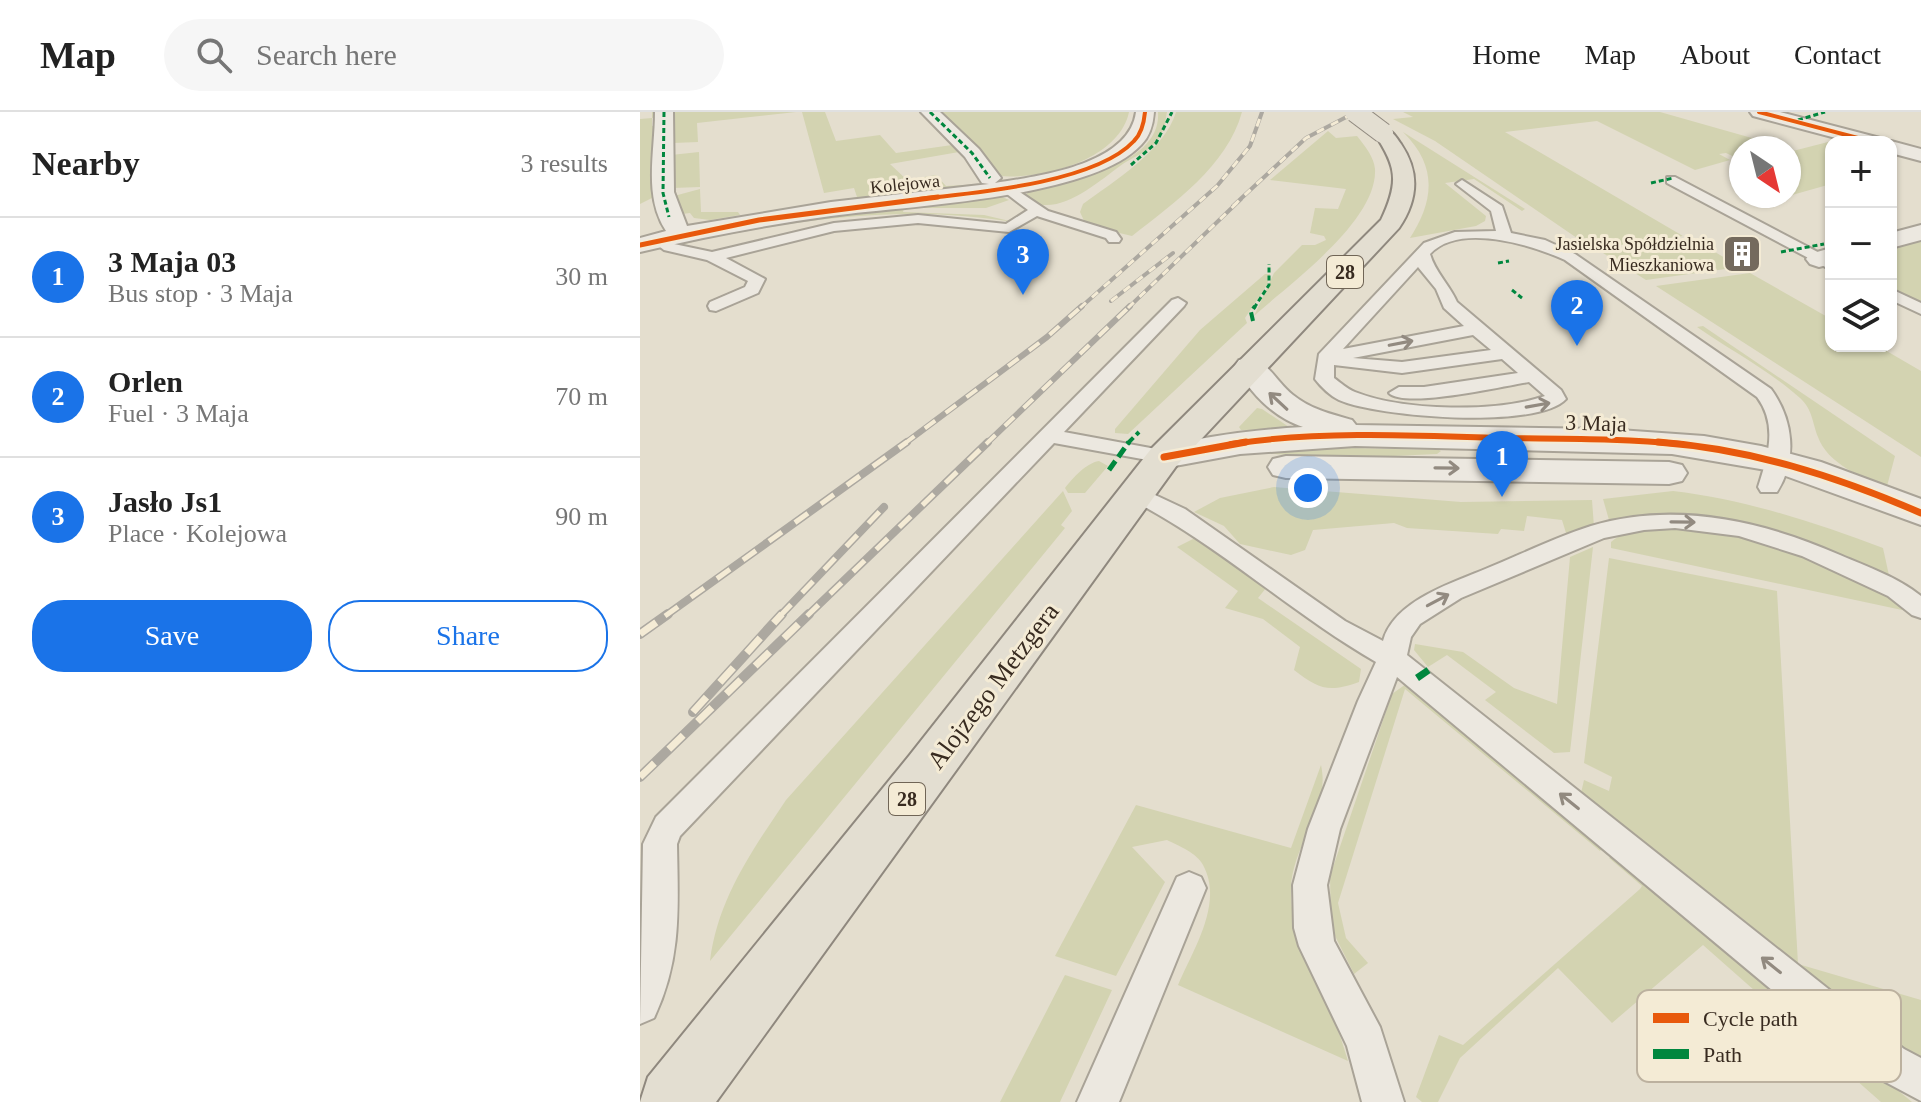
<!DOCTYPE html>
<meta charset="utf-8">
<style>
body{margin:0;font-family:"Times New Roman",serif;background:#f6f6f6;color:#222}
.controls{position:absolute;right:24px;top:24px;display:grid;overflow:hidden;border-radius:16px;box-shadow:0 2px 6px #0004}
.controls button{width:72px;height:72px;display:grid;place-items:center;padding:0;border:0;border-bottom:2px solid #e0e0e0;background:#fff;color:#222;font:40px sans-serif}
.compass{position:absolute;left:1089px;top:24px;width:72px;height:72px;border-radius:50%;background:#fff;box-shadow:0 2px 6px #0004;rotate:145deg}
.you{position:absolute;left:668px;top:376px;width:28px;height:28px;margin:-20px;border:6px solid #fff;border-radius:50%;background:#1a73e8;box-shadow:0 0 0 12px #1a73e833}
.badge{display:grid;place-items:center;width:52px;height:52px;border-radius:50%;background:#1a73e8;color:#fff;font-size:26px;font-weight:700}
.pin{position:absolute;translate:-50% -66px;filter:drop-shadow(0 2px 4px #0008)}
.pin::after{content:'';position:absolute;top:42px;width:28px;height:24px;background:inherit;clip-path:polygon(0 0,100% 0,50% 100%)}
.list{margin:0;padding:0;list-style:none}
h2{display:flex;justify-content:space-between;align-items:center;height:104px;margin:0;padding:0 32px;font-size:34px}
h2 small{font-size:26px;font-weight:400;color:#767676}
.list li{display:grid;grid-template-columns:52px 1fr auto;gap:24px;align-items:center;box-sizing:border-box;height:120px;padding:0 32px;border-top:2px solid #e0e0e0}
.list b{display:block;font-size:30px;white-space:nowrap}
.list p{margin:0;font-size:26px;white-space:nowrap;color:#767676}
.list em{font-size:26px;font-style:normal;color:#767676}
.actions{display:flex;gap:16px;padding:24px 32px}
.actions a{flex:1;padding:18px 0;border:2px solid #1a73e8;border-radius:32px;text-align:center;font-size:28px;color:#1a73e8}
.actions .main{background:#1a73e8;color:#fff}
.icon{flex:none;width:44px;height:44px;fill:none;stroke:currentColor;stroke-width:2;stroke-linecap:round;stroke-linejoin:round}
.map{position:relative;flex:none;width:1281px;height:990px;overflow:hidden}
header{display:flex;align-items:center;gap:48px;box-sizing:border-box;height:112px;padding:0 40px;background:#fff;border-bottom:2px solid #e0e0e0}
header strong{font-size:38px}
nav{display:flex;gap:44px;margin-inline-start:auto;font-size:28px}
.search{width:560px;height:72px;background:#f6f6f6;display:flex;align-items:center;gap:20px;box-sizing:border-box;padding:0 28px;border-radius:44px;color:#767676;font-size:30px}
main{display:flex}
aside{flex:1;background:#fff}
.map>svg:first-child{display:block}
.green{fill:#d3d3b1}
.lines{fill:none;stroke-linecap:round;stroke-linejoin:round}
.service-casing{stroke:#a9a397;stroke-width:4}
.minor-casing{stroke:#a9a397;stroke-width:4}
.tertiary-casing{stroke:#a9a397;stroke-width:4}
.primary-casing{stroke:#8f887e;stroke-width:4}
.service{fill:#ece8e0;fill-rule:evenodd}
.minor{fill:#ece8e0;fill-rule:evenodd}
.tertiary{fill:#ece8e0;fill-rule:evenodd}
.primary{fill:#e3ded1;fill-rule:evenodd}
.rail-far3-casing{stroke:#aca8a0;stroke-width:4}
.rail-far2-casing{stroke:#aca8a0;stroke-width:6}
.rail-far1-casing{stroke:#aca8a0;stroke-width:8}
.rail-casing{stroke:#aca8a0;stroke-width:10}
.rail-far3{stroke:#f4ebd5;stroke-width:3;stroke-dasharray:8;stroke-linecap:butt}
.rail-far2{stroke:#f4ebd5;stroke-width:4;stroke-dasharray:13;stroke-linecap:butt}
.rail-far1{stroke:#f4ebd5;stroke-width:5;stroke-dasharray:16;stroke-linecap:butt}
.rail{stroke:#f4ebd5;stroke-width:7;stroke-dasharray:20;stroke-linecap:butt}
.primary-bridge-casing{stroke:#8f887e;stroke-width:22;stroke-linecap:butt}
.primary-bridge{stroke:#e3ded1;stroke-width:20}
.quiet-far3{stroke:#00873e;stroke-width:3;stroke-dasharray:5 3;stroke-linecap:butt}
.quiet-far2{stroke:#00873e;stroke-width:4;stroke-dasharray:9 4;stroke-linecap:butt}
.quiet-far1{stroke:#00873e;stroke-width:5;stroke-dasharray:11 5;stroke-linecap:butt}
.quiet{stroke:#00873e;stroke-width:7;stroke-dasharray:14 7;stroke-linecap:butt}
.cycleway-far3-casing{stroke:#f4ebd5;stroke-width:6}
.cycleway-far2-casing{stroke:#f4ebd5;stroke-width:8}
.cycleway-far1-casing{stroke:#f4ebd5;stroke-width:10}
.cycleway-casing{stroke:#f4ebd5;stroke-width:12}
.cycleway-far3{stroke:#e8590c;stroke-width:4}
.cycleway-far2{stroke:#e8590c;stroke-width:5}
.cycleway-far1{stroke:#e8590c;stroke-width:6}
.cycleway{stroke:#e8590c;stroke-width:7}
.oneway{stroke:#928a80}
.labels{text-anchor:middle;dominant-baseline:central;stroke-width:6;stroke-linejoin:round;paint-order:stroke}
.far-street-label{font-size:18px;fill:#382b20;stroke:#f4ebd5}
.far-poi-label{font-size:18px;fill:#382b20;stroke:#f4ebd5;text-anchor:end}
.shield{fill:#f4ebd5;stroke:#706556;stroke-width:2}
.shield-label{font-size:20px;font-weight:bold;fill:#382b20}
.street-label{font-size:22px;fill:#382b20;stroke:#f4ebd5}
.near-street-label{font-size:26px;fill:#382b20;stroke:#f4ebd5}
.key{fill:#f4ebd5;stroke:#bcb19f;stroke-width:2}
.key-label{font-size:22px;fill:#382b20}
</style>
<header>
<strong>Map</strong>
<div class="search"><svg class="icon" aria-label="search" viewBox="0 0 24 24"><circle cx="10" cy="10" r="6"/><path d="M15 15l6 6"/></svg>Search here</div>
<nav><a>Home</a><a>Map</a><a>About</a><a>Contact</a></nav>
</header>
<main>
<aside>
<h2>Nearby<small>3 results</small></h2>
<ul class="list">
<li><span class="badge">1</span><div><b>3 Maja 03</b><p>Bus stop · 3 Maja</p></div><em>30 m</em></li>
<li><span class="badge">2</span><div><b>Orlen</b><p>Fuel · 3 Maja</p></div><em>70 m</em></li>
<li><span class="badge">3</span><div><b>Jasło Js1</b><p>Place · Kolejowa</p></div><em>90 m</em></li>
</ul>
<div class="actions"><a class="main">Save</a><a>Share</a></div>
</aside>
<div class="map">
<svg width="1281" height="990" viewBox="0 0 1281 990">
<rect width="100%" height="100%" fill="#e4dece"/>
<path class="green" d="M12 0H19V5L12 6V14H18L14 85 0 92V7L12 6Z
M32 0H156L57 11 58 30 33 31Z
M162 0H185L196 29 240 23 256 41 312 33 319 40 250 52 267 68 296 63 306 74 342 72 206 87 217 85 214 76 184 81Z
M301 0H489C479 48 402 68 359 64L299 2Z
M518 0H527C525 11 524 20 517 29 507 41 492 45 480 54 458 70 415 109 386 86L388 78C428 68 522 54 518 0Z
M536 0H602C587 54 534 91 492 124L446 113 440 100 443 92C473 70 525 38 536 0Z
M763 0H1020L1147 36H1101V48L1086 41 1079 42 1090 48 1055 58 957 9 865 20 1043 124 953 137 795 29 753 7 773 5Z
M688 19 696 26 717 24C725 34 734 45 735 57 738 109 649 172 614 204L634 161 662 133H675L686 128 684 124 670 121 675 96 698 97 706 77 630 68Z
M763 20 885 97 882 99 834 67 805 71 846 104 845 109 836 114 770 126C792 92 800 56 763 20Z
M1188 30 1191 31V72L1138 87 1128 84H1149V40Z
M59 40 60 75 33 76 31 43Z
M60 77 61 100H98L100 103 70 108 54 106 50 101 42 102 34 84Z
M360 84 369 88 346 96H264L263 100 344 103 378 111C289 95 197 102 108 119 86 123 64 126 42 133L41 129 151 107Z
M1055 128 1100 155 1006 168 963 141Z
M1281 128V190H1276L1251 178V137Z
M1110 161 1191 207V234H1238L1281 259V345L1016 174Z
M625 162H630L627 173 605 206 607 211 488 322 475 321V317L560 218Z
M1063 214 1255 344 1247 374C1223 367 1187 351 1178 325 1172 310 1173 298 1160 286 1130 259 1090 238 1057 215Z
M617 296 622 297 652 317 601 318 599 315Z
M617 334 799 338 801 339 797 342 689 347 614 340Z
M459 349 468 354 445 381H428L425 376C433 366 446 351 459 349Z
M634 375 821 390 952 388 954 415 912 431 911 429 926 421 922 408 887 404 884 419 861 417 858 422 767 416 754 411 673 418 665 438 651 443 600 432 584 414 554 400 580 386Z
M423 379 432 399 421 413 425 416 70 849C78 786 112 739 146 688Z
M1033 379C1107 388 1174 410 1243 436L1250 468 1201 445 1015 404 969 408 963 387Z
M1046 415C1122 426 1200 449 1263 494L1262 498 971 436V430C991 413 1021 417 1046 415Z
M553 427 567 431 626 476 618 486 721 557 719 570C688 581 679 577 654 558L660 535 623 507 585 496 598 479 537 435Z
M953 435 930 640 914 641 845 588 856 580 807 543 788 555 774 538 775 532 823 540 874 576 917 592 930 445Z
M969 446 1137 479 1158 852 1281 888V946L1250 930 941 681 944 668 969 679 972 665 944 651Z
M766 572 963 734 960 739 765 577 698 791 706 826 728 851 714 862 691 816 690 764 752 582Z
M681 653C691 697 652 733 651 776 650 820 671 852 688 891 696 910 702 930 708 949L538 873C553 838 584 791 563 753 557 741 539 734 527 728L492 735 525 770 476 864 415 844 496 693 651 736Z
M973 743 1272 990H1241L1063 833 972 911 918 856 820 946 798 990H782L776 985 799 923 823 933 1000 777 1002 774 969 746Z
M425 863 472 878 420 990H360Z"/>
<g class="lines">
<defs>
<path id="service" d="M1027 65H1035L1191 147V158L1027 71Z
M822 68 862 94 871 121 905 128 935 142 1131 277C1153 307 1158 347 1137 380H1121L1118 375C1128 344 1138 313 1117 285L925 148C892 133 819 110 790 142 795 160 809 172 817 190L921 278 926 287C898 318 737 305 699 288 691 284 681 275 675 267L679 242 784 131 815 120 856 119 851 99 816 72ZM778 155 796 177 804 196 824 214 703 237ZM833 223 851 238 762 250 713 246ZM862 247 878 261 784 275H759L749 281C765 297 863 274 889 270L905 284C856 301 763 299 715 280 707 277 701 271 694 266V253L762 261Z
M368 72 408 99 476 120 481 127 479 130H469L466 126 397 104 369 120 278 111 194 119 86 146 125 167 118 181 76 199 70 198 68 194 70 190 105 175 108 169 67 148 24 138 11 128 18 124 34 132 72 140 194 111 278 103 366 112 388 98 363 79 362 76Z
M1251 177 1281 191V202L1251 188Z
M538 186 546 191 544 194 424 320 532 340 535 345 532 350 524 351 414 331 40 724 37 732C38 796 42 847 14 906L0 912 3 732 16 705 532 188Z
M498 375 545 397 705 509 743 529C753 491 806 473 838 460 876 445 913 426 951 414 1034 389 1123 409 1200 443 1228 455 1257 465 1281 484V506L1272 503 1248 484 1162 444 1099 424 1035 416 1004 418 964 426 821 486 780 512 771 525 767 543 1264 937 1281 946V989L1236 965 757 565 700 717 687 773 694 829 740 915 764 990H722L707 934 659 834 654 816 653 773 668 717 718 589 736 550C651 501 578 432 490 387L487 382Z
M549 760 561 765 566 776 479 990H437L537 765Z"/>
<path id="minor" d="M15 0H33L34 80 47 114 191 90 349 72 342 71 325 45 281 0H300L339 37 361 66 355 71C399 64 489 53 496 0H514C513 13 510 24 501 33 451 87 264 94 191 104 126 113 63 125 0 140V126L26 119C3 84 15 40 15 0Z
M1110 0H1140L1240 26 1243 30H1211L1113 4Z
M1251 29 1281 37V49L1251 41V30H1247Z
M1281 113V128L1251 136V121Z
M1191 136V152L1179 155 1170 152 1166 147 1170 142Z"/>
<path id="tertiary" d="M610 246C629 250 637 271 653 283 670 297 691 302 712 308L716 313 965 317 1064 324 1121 334 1181 350 1281 387V413L1132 359 1032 342 715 334 600 342 524 356 511 353 506 345 511 337C561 325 611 318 663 315 631 304 613 282 594 255L599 248Z
M646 344 1029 350 1042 353 1047 361 1042 369 1029 372 646 366 633 363 628 355 633 347Z"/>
<path id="primary" d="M743 15C752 18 756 25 761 32 780 60 778 88 759 116L537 353 76 990H0L8 965 269 644 511 337 741 108C759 70 757 55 734 21Z"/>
</defs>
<use href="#service" class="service-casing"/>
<use href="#minor" class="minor-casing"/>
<use href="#tertiary" class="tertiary-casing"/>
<use href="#primary" class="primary-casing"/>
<use href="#service" class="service"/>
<use href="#minor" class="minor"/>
<use href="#tertiary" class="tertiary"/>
<use href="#primary" class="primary"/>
<defs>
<path id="rail-far3" d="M593 94 666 26 716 0
M471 189 533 141
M440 196 577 74 610 34 622 0
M488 196 601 87"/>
<path id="rail-far2" d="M264 332 407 225 442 194
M346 332 490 194"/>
<path id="rail-far1" d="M25 504 267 330
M140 504 244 395
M167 504 348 330"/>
<path id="rail" d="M0 522 28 502
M53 600 142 502
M0 665 169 502"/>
</defs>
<use href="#rail-far3" class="rail-far3-casing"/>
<use href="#rail-far2" class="rail-far2-casing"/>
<use href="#rail-far1" class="rail-far1-casing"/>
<use href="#rail" class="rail-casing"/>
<use href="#rail-far3" class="rail-far3"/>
<use href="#rail-far2" class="rail-far2"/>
<use href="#rail-far1" class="rail-far1"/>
<use href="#rail" class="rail"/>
<defs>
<path id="primary-bridge" d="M715 0 743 21"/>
</defs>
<use href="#primary-bridge" class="primary-bridge-casing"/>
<use href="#primary-bridge" class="primary-bridge"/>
<path class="quiet-far3" d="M24 0 23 81 29 105
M290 0 332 41 350 66
M1158 8 1185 0
M491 53 516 31 532 0
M1011 71 1033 66
M1141 140 1184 132
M858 151 869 149
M872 178 882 186
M614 196 629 173V152"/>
<path class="quiet-far2" d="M613 209 611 200 615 194
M487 332 499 320"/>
<path class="quiet-far1" d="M469 358 489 330"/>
<path class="quiet" d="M777 566 793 555"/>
<defs>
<path id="cycleway-far3" d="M1119 0 1233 30
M279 87C335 81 455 71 494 29 502 21 504 11 505 0"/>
<path id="cycleway-far2" d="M0 133 119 108 298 85"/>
<path id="cycleway-far1" d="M591 332C679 319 770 323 859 326 920 327 981 326 1041 332"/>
<path id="cycleway" d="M1018 330C1111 337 1196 364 1281 401
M524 345 606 330"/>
</defs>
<use href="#cycleway-far3" class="cycleway-far3-casing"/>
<use href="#cycleway-far2" class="cycleway-far2-casing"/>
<use href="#cycleway-far1" class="cycleway-far1-casing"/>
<use href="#cycleway" class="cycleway-casing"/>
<use href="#cycleway-far3" class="cycleway-far3"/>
<use href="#cycleway-far2" class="cycleway-far2"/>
<use href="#cycleway-far1" class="cycleway-far1"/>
<use href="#cycleway" class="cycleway"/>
</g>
<defs><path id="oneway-shaft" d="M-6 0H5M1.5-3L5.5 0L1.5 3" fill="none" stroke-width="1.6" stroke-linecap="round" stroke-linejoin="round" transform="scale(2)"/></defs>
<g class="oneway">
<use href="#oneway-shaft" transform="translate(761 231) rotate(-11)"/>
<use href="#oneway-shaft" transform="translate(638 289) rotate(-137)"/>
<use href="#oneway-shaft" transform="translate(898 293) rotate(-10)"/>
<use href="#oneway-shaft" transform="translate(807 356) rotate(1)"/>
<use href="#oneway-shaft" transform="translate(1043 410) rotate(1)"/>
<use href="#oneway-shaft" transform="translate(798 488) rotate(-28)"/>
<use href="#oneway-shaft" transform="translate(929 689) rotate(-141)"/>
<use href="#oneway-shaft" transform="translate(1131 853) rotate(-141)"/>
</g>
<defs>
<symbol id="building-square" viewBox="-11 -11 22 22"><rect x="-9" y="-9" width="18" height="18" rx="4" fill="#746a5d" stroke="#f4ebd5"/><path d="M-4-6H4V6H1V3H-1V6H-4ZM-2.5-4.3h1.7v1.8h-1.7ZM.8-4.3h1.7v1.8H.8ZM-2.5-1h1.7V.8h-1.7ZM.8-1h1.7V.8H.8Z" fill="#fff"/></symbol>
</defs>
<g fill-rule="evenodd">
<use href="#building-square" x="1080" y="120" width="44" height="44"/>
</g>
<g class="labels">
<g class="far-street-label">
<text transform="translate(265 72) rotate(-6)">Kolejowa</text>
</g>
<g class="far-poi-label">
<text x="1074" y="132">Jasielska Spółdzielnia<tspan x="1074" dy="21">Mieszkaniowa</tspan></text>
</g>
<g class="shield">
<rect x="687" y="144" width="36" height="32" rx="6"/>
<rect x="249" y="671" width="36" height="32" rx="6"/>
</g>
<g class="shield-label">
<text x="705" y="160">28</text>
<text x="267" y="687">28</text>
</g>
<g class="street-label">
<text transform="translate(956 311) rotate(2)">3 Maja</text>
</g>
<g class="near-street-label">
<text transform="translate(353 574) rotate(-53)">Alojzego Metzgera</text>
</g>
</g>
<rect x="997" y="878" width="264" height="92" rx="12" class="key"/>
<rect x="1013" y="901" width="36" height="10" fill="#e8590c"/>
<rect x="1013" y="937" width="36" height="10" fill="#00873e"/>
<g class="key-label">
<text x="1063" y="914">Cycle path</text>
<text x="1063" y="950">Path</text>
</g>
</svg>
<div class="controls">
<button>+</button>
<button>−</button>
<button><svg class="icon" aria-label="layers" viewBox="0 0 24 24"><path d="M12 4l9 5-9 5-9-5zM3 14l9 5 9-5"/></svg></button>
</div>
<svg class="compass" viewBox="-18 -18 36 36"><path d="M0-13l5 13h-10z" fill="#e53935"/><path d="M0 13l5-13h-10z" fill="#767676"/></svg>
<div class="you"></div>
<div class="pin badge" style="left:862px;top:385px">1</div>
<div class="pin badge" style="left:937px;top:234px">2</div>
<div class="pin badge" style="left:383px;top:183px">3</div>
</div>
</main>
